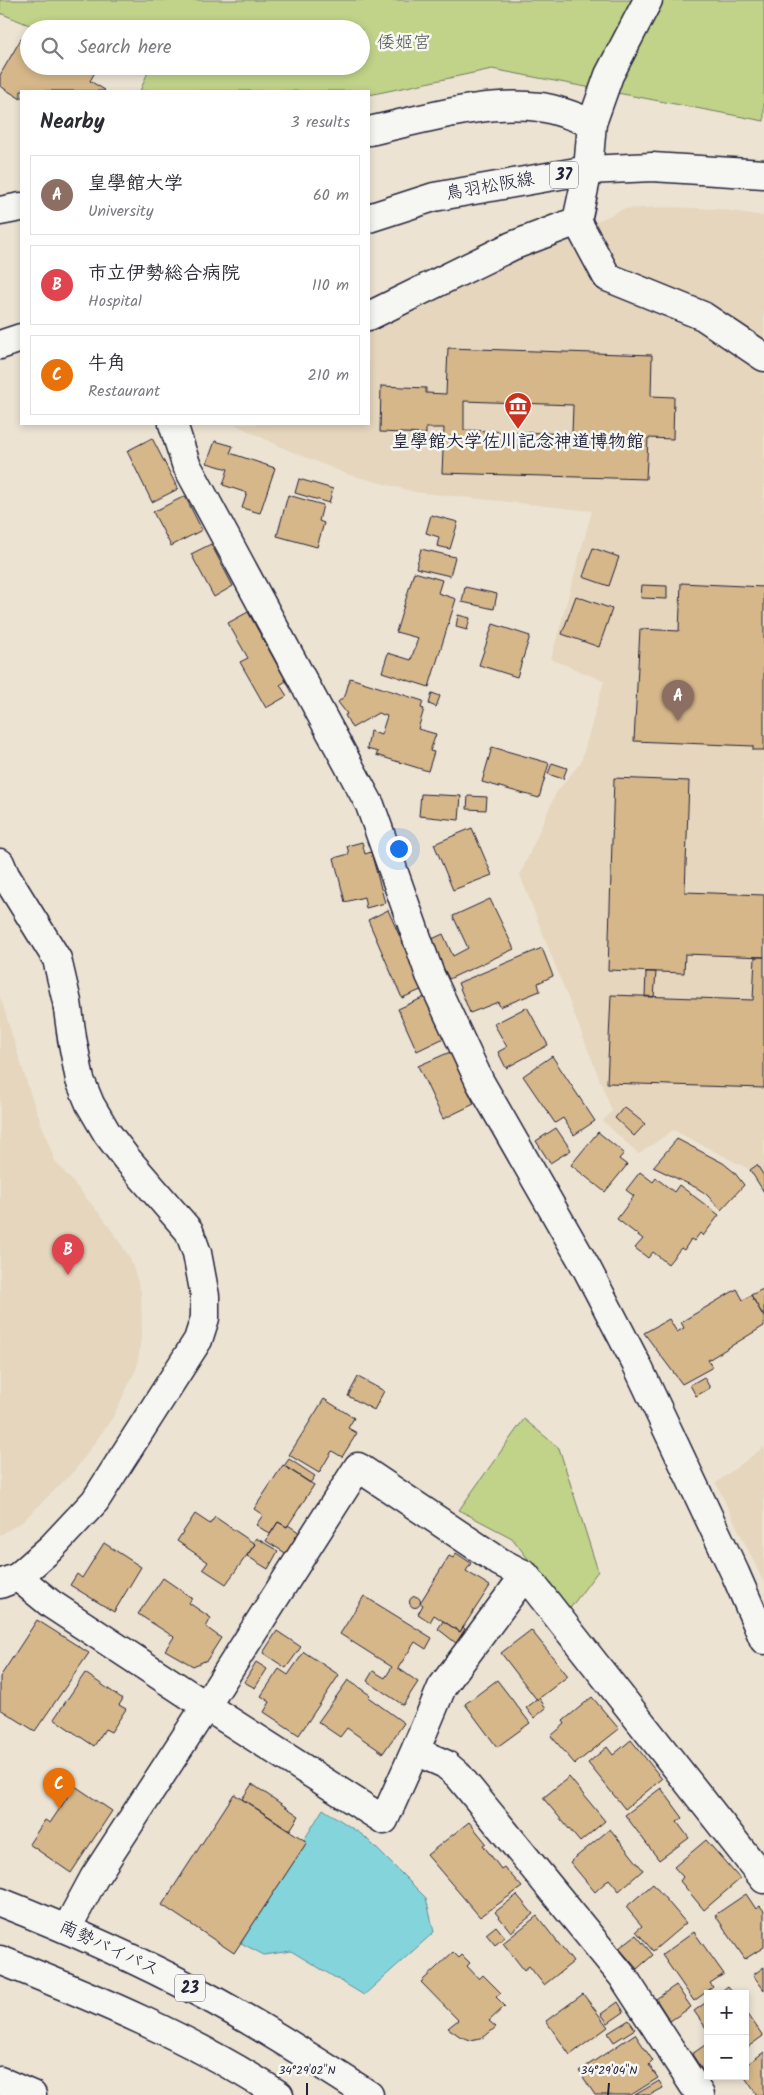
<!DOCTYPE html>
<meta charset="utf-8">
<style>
body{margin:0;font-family:Kalam,"Klee One",sans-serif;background:#f2f2f3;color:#2b2b33}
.controls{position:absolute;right:15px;bottom:15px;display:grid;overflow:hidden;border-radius:0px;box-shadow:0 2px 8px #0003}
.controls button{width:45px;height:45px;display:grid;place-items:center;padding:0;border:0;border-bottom:1px solid #e1e1e2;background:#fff;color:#2b2b33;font:25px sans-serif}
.you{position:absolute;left:398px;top:848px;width:18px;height:18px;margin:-12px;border:4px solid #fff;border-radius:50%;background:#1a73e8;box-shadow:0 0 0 8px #1a73e833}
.badge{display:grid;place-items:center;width:32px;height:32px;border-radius:50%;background:#c8321e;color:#fff;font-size:16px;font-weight:700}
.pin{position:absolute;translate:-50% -41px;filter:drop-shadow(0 1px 2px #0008)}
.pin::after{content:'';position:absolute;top:26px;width:18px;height:15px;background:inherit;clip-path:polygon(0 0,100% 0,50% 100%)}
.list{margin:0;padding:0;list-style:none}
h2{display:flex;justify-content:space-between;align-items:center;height:65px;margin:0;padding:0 20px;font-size:21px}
h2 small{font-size:16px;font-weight:400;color:#7c7c81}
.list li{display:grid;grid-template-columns:32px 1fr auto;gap:15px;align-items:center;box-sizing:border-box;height:80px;margin:0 10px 10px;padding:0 10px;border:1px solid #e1e1e2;border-radius:0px}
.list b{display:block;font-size:19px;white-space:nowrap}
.list p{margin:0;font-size:16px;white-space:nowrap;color:#7c7c81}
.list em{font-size:16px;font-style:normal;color:#7c7c81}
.icon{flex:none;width:28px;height:28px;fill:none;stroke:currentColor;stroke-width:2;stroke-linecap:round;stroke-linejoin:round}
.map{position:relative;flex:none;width:764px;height:2095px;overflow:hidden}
.search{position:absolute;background:#fff;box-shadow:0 2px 8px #0003;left:20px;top:20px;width:350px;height:55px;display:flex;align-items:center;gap:12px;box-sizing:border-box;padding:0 18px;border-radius:28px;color:#7c7c81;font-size:19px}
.panel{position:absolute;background:#fff;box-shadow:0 2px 8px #0003;left:20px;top:90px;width:350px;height:335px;border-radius:0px}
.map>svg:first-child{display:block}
.built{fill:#e5d6bd}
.green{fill:#c0d389;stroke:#717a62}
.water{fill:#84d5db;stroke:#5d8d9b}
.building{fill:#d6b78a;stroke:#22223b;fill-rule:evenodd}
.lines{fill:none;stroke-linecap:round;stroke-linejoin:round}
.minor-casing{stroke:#22223b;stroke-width:31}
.major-casing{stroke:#22223b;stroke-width:31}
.highway-casing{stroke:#22223b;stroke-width:31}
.minor{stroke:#f6f6f2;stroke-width:28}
.major{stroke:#f6f6f2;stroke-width:28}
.highway{stroke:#f6f6f2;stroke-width:28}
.ticks{fill:none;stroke:#22223b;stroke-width:2}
.labels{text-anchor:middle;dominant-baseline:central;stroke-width:5;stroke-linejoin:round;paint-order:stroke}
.shield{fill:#f6f6f2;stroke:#626272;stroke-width:1}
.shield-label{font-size:16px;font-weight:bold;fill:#22223b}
.park-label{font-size:18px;fill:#515752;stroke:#f6f6f2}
.street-label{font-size:18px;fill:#22223b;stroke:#f6f6f2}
.poi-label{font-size:18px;font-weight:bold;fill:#22223b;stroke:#f6f6f2}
.ticks-label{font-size:12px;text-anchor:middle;fill:#22223b;stroke:#f6f6f2;stroke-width:5;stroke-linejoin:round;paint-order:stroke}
</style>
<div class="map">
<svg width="764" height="2095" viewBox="0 0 764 2095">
<rect width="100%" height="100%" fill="#ece3d3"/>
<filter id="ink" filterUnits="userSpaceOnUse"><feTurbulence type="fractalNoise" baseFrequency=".02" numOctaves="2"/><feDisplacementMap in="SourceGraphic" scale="10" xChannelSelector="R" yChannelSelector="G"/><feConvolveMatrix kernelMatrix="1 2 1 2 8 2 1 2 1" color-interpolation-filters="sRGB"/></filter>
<g filter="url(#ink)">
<path class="built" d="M666 207 717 209 764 216V1177L673 1130 639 1154 603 1121 612 1111 520 875 556 793 581 762 604 681 551 659 592 511 415 492 347 474 288 450 234 424H369V330L623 209Z
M0 996 30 1093 55 1161 104 1219 130 1258 141 1292 142 1330 137 1367 113 1417 75 1470 23 1521 0 1535Z
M764 1447V1583L716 1483Z"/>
<path class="green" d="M0 0H764V121L492 69 369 95V91H140L148 72 134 66H361V29H39L0 13Z
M524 1419 559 1448 598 1571 568 1611 512 1538 459 1510Z"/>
<path class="water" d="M323 1809 364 1836 426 1898 434 1932 364 1995 291 1951 264 1955 241 1943Z"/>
<path class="building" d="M21 39 29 43V66H68L80 73 85 66 95 72 90 81 105 90 104 91H21V99L0 86V75Z
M448 348 652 355 651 396 674 397 673 439 648 438 646 479 442 473 444 428H426V434L380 432 381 386 426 388V393L446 394ZM464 401 573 405 572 434 464 430Z
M152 438 178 489 152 502 127 451Z
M215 441 233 446 230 453 275 468 260 513 242 508 247 493 223 485 228 469 207 463Z
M299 479 333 489 329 503 295 493Z
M288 495 323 505 319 521 324 523 317 547 277 536Z
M185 496 202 530 171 546 153 512Z
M431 515 458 522 450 549 437 546 439 537 426 533Z
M211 544 233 586 214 597 191 554Z
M593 548 619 557 609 586 583 577Z
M421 549 455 557 450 576 416 568Z
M414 572 442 580 438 593 456 599 429 687 382 672 388 653 411 660 418 638 396 632Z
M681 583 764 587V750H753V746L634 741 640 629 679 631Z
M642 585 667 586V599L641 598Z
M465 587 497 594 494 609 462 602Z
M576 596 612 609 599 647 562 634Z
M248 612 286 681 280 685 287 696 266 708 240 662 248 658 228 623Z
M458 615 470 618 467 630 456 627Z
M493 624 530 636 517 677 479 665Z
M350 678 423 701 421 708 424 709 418 729 436 734 430 751 434 752 428 771 376 755 378 752 367 749 370 731 381 735 387 716 378 713 352 728 345 715 347 714 338 702 345 696Z
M432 693 440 696 436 707 429 704Z
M492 747 549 763 539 798 482 782Z
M552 763 567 768 563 779 548 774Z
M614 778 689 781 685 892 764 895V957L685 954 684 973 608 970Z
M421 794 461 796 459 820 419 816Z
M468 796 487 797 486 810 467 809Z
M472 828 492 875 453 890 434 844Z
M362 842 365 854 371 852 385 903 366 908 364 897 345 902 334 858 349 854 347 846Z
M490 899 514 949 449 979 430 940 443 934 453 956 468 948 453 916Z
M388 910 423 989 402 998 368 920Z
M542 948 553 976 538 983 540 991 500 1007 498 1002 470 1013 458 983Z
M755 957H764V1088L607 1083 611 995 753 1000Z
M646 972H656L654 997H645Z
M427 996 446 1037 417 1051 398 1009Z
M527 1007 548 1045 506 1068 498 1052 507 1047 494 1024Z
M450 1052 474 1104 443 1119 418 1066Z
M552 1056 595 1121 574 1135 563 1118 555 1123 523 1076Z
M624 1107 645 1124 634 1136 615 1118Z
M556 1128 571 1150 550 1163 536 1141Z
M598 1132 624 1153 619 1159 627 1165 605 1192 571 1165Z
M677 1139 723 1163 734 1172 744 1185 721 1210 706 1194 697 1188 653 1167Z
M757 1165 764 1176V1192L750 1170Z
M640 1172 653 1182 656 1178 674 1192 679 1185 719 1215 703 1236 700 1233 694 1241 691 1239 684 1250 681 1248 668 1264 653 1252 648 1258 635 1248 643 1239 617 1219 634 1196 626 1190Z
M737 1289 743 1300 751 1295 764 1317V1326L708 1360 713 1367 682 1384 644 1333 669 1319 677 1332 684 1328 681 1322Z
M763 1289 764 1290V1317L751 1295Z
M358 1377 384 1391 374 1410 348 1396Z
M704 1377 710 1388 696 1396 690 1385Z
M324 1399 354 1418 348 1428 357 1433 342 1457 332 1451 319 1473 289 1455Z
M289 1459 315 1476 310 1483 284 1466Z
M283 1465 314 1485 287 1527 278 1522 270 1534 256 1525 263 1515 254 1509Z
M195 1514 210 1524 215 1517 255 1544 226 1584 203 1569 208 1562 177 1541Z
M278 1522 287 1527 288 1525 300 1533 287 1554 266 1541Z
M256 1538 278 1551 268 1569 247 1556 255 1544 253 1542Z
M104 1543 141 1567 114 1612 70 1585 77 1574 82 1578Z
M456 1553 471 1563 466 1571 490 1586 460 1632 434 1615 430 1622 418 1614 423 1605 420 1603 449 1556 453 1558Z
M163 1578 192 1598 189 1603 211 1618 206 1627 221 1638 207 1660 193 1666 165 1650 174 1637 138 1614Z
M364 1596 432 1638 426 1649 415 1642 398 1668 418 1682 403 1705 367 1681 373 1671 385 1678 392 1667 340 1634Z
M409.5 1602a5.5 5.5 0 1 1 11 0a5.5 5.5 0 1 1-11 0Z
M37 1620 89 1653 35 1731 0 1709V1677Z
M443 1621 460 1632 463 1627 465 1629 456 1643 438 1629Z
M531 1630 568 1676 537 1700 501 1653Z
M277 1631 301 1647 286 1668 263 1653Z
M304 1652 339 1675 299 1735 264 1712 270 1702 261 1696 279 1669 288 1675Z
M256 1662 267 1669 255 1688 244 1682Z
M85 1673 123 1699 119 1705 126 1709 111 1732 105 1729 94 1746 54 1719Z
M348 1680 370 1695 368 1697 404 1723 383 1753 347 1728 340 1737 318 1722Z
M497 1680 530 1723 497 1747 465 1704Z
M592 1697 619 1729 575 1764 551 1736 565 1724 563 1721Z
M539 1698 546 1708 534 1718 526 1708Z
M631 1740 662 1779 625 1809 588 1763 607 1747 613 1755Z
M569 1777 605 1821 580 1842 543 1798Z
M252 1784 299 1816 290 1830 242 1799Z
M75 1786 112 1811 71 1873 29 1844 45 1820 50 1823Z
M661 1788 683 1818 677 1822 689 1838 659 1860 625 1815Z
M234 1794 307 1842 234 1953 162 1905Z
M469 1822 486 1843 483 1845 501 1869 504 1867 522 1887 480 1917 427 1855Z
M610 1829 643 1870 619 1891 609 1879 595 1892 570 1862Z
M706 1840 740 1879 704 1910 680 1881 683 1877 674 1867Z
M653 1884 686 1923 653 1951 636 1931 642 1926 626 1907Z
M746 1894 756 1909 760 1906 764 1911V1947L745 1959 715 1915Z
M517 1895 533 1914 511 1932 495 1912Z
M537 1916 573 1962 544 1985 529 1966 524 1970 503 1943Z
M496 1926 505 1937 495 1945 486 1934Z
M694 1932 724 1974 710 1983 713 1987 694 2001 662 1955Z
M636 1935 653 1955 637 1969 619 1948Z
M453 1952 459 1958 462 1955 470 1963 467 1966 479 1979 483 1975 501 1993 496 1997 505 2006 489 2021 496 2027 484 2037 471 2040 461 2037 448 2028 458 2020 421 1982Z
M764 1967V1990L753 1975Z
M676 1985 691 2007 670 2021 656 1999Z
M728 1986 734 1994H718Z
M583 1994 608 2027 570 2055 546 2021Z
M708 2001V2031L694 2011Z
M618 2002 624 2012 608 2023 601 2014Z
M745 2010 763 2036 745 2049Z
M629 2020 635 2029 614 2042 608 2033Z
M635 2034 653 2061 649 2065 658 2078 631 2095H595L579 2071Z
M708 2043V2075L706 2076 692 2054Z
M764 2052V2095H757L744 2076 745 2066Z
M659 2081 663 2088 650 2095H635Z"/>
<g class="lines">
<defs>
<path id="minor" d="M369 131C424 119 483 100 540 107 557 109 575 117 592 123
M0 211 21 207
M577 221 607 277 703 316 764 357
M369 316 512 246 577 221 588 170 592 123 609 75 648 0
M173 424 186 464 370 805 430 975 480 1082 587 1269 637 1365 735 1573 764 1640
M0 863 5 875 57 959 67 1002 72 1038 80 1080 90 1104 107 1133 126 1158 189 1231 197 1253 205 1296V1318L198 1340 95 1501 51 1548 18 1577 0 1584
M18 1577 51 1604 206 1706 94 1878 67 1928
M415 1751 442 1687 525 1575
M0 2081 32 2095
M700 2095 624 1978 458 1775 445 1764 415 1751 384 1820 206 1706 358 1467 500 1562 525 1575 764 1879"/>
<path id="major" d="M369 218 434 197 588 170 652 167 764 174
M0 345 21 338"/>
<path id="highway" d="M0 1902C69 1929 138 1960 204 1995 260 2025 315 2060 369 2095
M0 1960C93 1997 196 2040 279 2095"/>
</defs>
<use href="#minor" class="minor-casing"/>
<use href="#major" class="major-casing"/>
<use href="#highway" class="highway-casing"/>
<use href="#minor" class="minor"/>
<use href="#major" class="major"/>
<use href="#highway" class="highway"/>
</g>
</g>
<path class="ticks" d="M307 2095V2083M608 2095 609 2083"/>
<defs>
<symbol id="museum-pin" viewBox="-11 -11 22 30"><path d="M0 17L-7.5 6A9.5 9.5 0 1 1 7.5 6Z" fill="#c8321e" stroke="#f6f6f2"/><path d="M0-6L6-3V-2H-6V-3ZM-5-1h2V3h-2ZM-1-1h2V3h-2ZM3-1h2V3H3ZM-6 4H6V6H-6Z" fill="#fff"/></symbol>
</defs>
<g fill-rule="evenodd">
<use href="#museum-pin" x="502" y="390" width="32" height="43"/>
</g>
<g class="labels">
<g class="shield">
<rect x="550" y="161.5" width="28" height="27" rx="4"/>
<rect x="175" y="1974.5" width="30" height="27" rx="4"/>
</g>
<g class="shield-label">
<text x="564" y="175">37</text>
<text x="190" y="1988">23</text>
</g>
<g class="park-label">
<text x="404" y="43">倭姬宮</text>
</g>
<g class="street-label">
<text transform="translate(490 187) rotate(-10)">鳥羽松阪線</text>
<text transform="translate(109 1949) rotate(25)">南勢バイパス</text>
</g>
<g class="poi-label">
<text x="518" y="442">皇學館大学佐川記念神道博物館</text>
</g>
</g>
<g class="ticks-label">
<text x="307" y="2074">34°29'02"N</text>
<text x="609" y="2074">34°29'04"N</text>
</g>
</svg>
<div class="controls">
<button>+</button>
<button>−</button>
</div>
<div class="you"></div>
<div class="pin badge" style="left:678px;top:721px;background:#8d6e63">A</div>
<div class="pin badge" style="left:68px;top:1275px;background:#e0444e">B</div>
<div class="pin badge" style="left:59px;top:1809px;background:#e8710a">C</div>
<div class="search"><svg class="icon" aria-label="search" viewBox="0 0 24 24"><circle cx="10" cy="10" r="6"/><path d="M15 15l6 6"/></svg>Search here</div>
<section class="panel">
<h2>Nearby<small>3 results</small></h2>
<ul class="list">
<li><span class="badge" style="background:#8d6e63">A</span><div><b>皇學館大学</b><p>University</p></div><em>60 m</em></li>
<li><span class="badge" style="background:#e0444e">B</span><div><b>市立伊勢総合病院</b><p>Hospital</p></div><em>110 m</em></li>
<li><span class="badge" style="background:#e8710a">C</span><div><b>牛角</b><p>Restaurant</p></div><em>210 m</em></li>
</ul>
</section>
</div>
